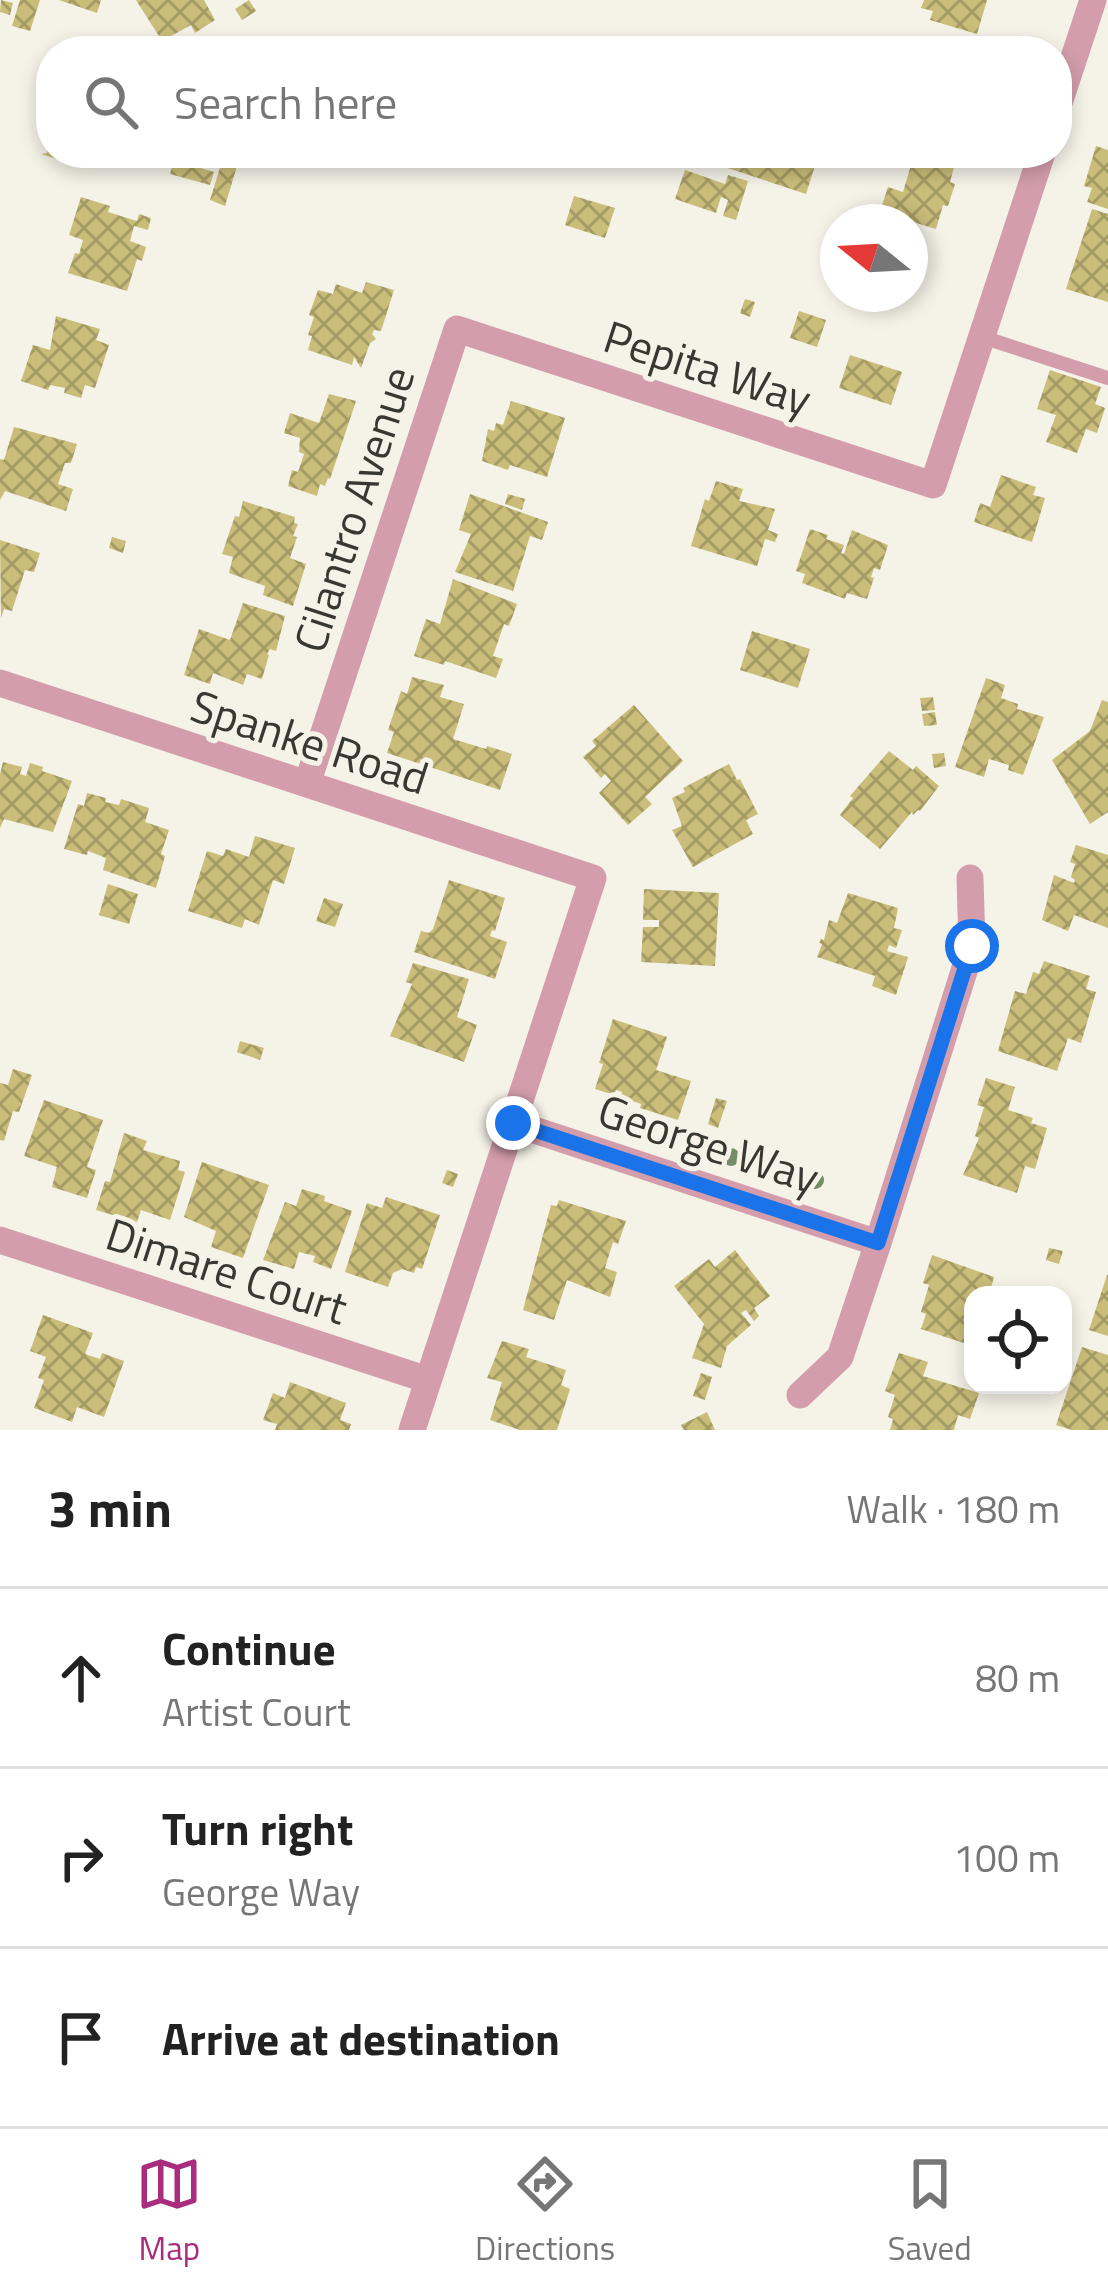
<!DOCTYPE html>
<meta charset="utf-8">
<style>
body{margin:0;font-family:"Titillium Web",sans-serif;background:#f2f2f2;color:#222}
.controls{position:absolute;right:36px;bottom:36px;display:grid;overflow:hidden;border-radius:24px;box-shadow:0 6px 18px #0003}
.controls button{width:108px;height:108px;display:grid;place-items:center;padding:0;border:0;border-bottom:3px solid #e0e0e0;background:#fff;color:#222;font:60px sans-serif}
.compass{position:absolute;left:820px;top:204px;width:108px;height:108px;border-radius:50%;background:#fff;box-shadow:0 6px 18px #0003;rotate:288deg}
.stop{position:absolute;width:36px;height:36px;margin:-27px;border:9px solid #1a73e8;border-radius:50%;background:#fff}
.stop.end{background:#1a73e8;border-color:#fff;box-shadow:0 3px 12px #0008}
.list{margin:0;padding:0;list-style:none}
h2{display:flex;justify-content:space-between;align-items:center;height:156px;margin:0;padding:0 48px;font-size:51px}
h2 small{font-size:39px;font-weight:400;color:#767676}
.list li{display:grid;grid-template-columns:78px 1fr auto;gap:36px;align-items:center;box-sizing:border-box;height:180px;padding:0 48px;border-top:3px solid #e0e0e0}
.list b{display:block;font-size:45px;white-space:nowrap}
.list p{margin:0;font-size:39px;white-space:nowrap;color:#767676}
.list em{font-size:39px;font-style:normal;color:#767676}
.icon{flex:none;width:66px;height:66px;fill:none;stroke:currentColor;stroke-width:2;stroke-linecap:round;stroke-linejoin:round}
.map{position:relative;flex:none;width:1108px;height:1430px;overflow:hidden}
.search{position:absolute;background:#fff;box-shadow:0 6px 18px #0003;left:36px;right:36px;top:36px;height:132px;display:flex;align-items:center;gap:30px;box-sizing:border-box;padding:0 42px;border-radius:48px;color:#767676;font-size:45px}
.sheet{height:696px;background:#fff}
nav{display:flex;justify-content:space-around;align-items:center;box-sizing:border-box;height:168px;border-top:3px solid #e0e0e0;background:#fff;font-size:33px;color:#767676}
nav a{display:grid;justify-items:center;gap:6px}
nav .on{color:#a92c7e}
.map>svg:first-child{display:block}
.building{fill:url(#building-cross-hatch)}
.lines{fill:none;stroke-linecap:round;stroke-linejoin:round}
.service{stroke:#d39dac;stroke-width:14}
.minor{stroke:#d39dac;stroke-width:27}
.tree{fill:#758c68}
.route{stroke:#1a73e8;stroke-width:15}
.labels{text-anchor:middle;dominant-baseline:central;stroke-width:10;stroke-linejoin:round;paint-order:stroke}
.street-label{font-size:45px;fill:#383833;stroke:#f5f3e8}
</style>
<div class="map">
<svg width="1108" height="1430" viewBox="0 0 1108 1430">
<defs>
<pattern id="building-cross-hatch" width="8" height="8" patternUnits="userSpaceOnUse" patternTransform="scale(3)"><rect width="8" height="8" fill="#cabd7a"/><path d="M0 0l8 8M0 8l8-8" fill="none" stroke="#a59b65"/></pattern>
</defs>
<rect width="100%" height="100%" fill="#f5f3e8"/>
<path class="building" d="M1 0 13 3 10 15 0 12Z
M20 0H40L30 31 12 26Z
M59 0H101L97 13Z
M136 0H204L215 20 195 33 191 25 162 41Z
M249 0 256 11 242 20 235 9Z
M924 0H987L977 34 930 20 933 11 921 8Z
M50 144 51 153H76L72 164 41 154 47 153Z
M1096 146 1108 150V209L1087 202 1092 188 1084 186Z
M682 153H819L806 194Z
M914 155 954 167 950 182 955 184 948 206 943 205 936 229 880 212 888 187 903 192Z
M174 160 214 172 210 185 170 174Z
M222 161 237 166 225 206 210 200Z
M685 170 725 184 728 175 748 181 736 220 723 216 728 200 721 197 716 213 675 199Z
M574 196 615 208 605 238 565 225Z
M81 197 110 206 108 212 137 221 139 214 151 218 148 230 134 226 130 241 146 247 142 261 137 259 127 291 68 273 75 253 79 254 83 240 69 235Z
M1092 209 1108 214V302L1066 289Z
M366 282 394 290 381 331 374 330 372 334 376 339 370 343 361 368 354 357 352 365 308 350 312 336 308 335 314 317 309 315 318 290 333 294 336 284 362 293Z
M745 299 755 302 750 317 740 313Z
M799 311 826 320 817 347 790 338Z
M56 316 100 329 96 340 109 345 95 388 85 385 81 398 64 393 65 388 50 385 48 390 21 381 33 345 50 350Z
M850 355 902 372 891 405 839 388Z
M1050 370 1101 387 1095 404 1105 408 1097 433 1086 429 1077 453 1046 442 1056 415 1037 409Z
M329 394 356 401 330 479 328 478 325 486 320 484 317 496 288 486 292 470 298 472 304 454 299 452 300 438 284 433 290 413 319 423Z
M511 401 565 418 547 477 510 465 508 470 482 461 488 429 494 431 496 423 503 425Z
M14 427 77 444 71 463H65L58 484 73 489 66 511 5 491 0 500V459L4 460Z
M1001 475 1036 487 1033 495 1045 498 1032 542 974 522 980 503 990 507Z
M716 481 743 489 739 501 775 509 768 530 778 534 775 542 765 539 757 566 691 546 705 499 709 501Z
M470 494 548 522 542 540 530 536 513 591 455 572 471 534 459 530Z
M508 494 525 499 522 510 505 504Z
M243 501 295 517 294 523 298 524 293 536 297 537 290 558 306 564 293 606 263 595 265 586 229 573 233 557 222 554 235 516 239 517Z
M810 529 828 535 826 539 844 545 841 553 844 554 852 530 888 545 880 570 874 568 871 577 874 578 867 599 847 593 845 599 802 583 805 574 796 571Z
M112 537 126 541 123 553 109 548Z
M0 540 40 553 34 572 25 570 12 611 4 609 1 618Z
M453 579 517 604 509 626 504 624 493 656 503 659 496 678 445 661 444 665 414 656 426 619 440 624Z
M243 603 285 616 276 651 270 649 267 654 269 655 262 679 247 674 243 685 213 673 210 684 184 675 199 629 230 640Z
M752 631 810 649 798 688 740 670Z
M412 677 444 685 440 697 464 704 453 739 486 749 487 746 512 754 500 790 387 753 394 732 388 730 401 691 407 694Z
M986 678 1005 685 1001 698 1018 704 1017 709 1044 717 1023 775 1008 770 1009 765 989 759 984 777 955 767Z
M933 697 935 710 922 711 920 698Z
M1102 700 1108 702V812L1090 824 1052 760 1090 731Z
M634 705 683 761 645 797 652 804 628 825 599 793 611 781 605 774 601 778 583 757 596 746 592 741Z
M935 712 937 725 924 726 922 714Z
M889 751 913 770 916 766 939 786 920 811 918 810 913 815 912 812 880 849 840 815 853 798 850 796Z
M944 753 946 766 934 768 932 754Z
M3 762 22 767 20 774 26 776 30 763 43 767 42 771 72 781 53 832 4 819 0 828V774Z
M729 764 737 780 740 779 758 814 746 820 753 834 693 867 672 830 682 826 672 798 685 792 683 788Z
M87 793 106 798 105 802 119 805 121 799 149 808 145 822 169 830 161 854 165 856 156 888 103 870 106 858 88 851 87 855 64 849 78 804 84 806Z
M255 836 295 848 284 884 273 880 259 925 245 919 242 928 188 911 207 851 223 856 226 849 249 857Z
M1076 845 1108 855V928L1074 915 1068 931 1042 920 1054 875 1074 883 1075 880 1071 877 1075 864 1070 862Z
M449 880 505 898 495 931 492 930 490 936 507 942 495 979 414 952 421 931 429 933 433 929Z
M108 884 138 894 129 924 99 915Z
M644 889 719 893 715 966 641 962 643 927H659V920H643Z
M848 893 898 908 894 928 902 930 896 948 889 945 887 951 908 957 896 995 872 986 875 976 817 957 822 944 819 943 821 939 824 940 829 920 837 923Z
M324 898 343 904 335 927 316 921Z
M1044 961 1090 976 1086 989 1096 992 1081 1043 1068 1038 1057 1071 998 1051 1015 991 1026 994 1033 972 1039 974Z
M413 963 469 979 457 1017 477 1025 464 1062 390 1036 412 984 406 982Z
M613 1019 667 1037 656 1070 691 1081 678 1120 640 1108 641 1104 621 1097 622 1092 616 1090 614 1095 595 1089 603 1064 599 1063Z
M240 1041 264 1048 260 1060 237 1052Z
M13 1069 32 1075 19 1112 13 1111 4 1141 0 1140V1083L8 1085Z
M986 1078 1015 1087 1008 1110 1033 1118 1031 1123 1047 1128 1035 1169 1025 1166 1017 1193 963 1175 979 1138 975 1136 984 1107 977 1105Z
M716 1098 727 1101 718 1128 708 1124Z
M44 1100 103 1120 87 1167 96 1170 87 1198 52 1187 57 1167 24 1156Z
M124 1133 147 1141 143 1150 180 1161 178 1170 185 1172 170 1220 141 1210 137 1222 96 1210 105 1181 110 1182Z
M202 1162 269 1185 243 1258 211 1247 216 1231 184 1217Z
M447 1170 458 1174 453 1187 442 1183Z
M302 1189 325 1196 324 1201 352 1211 331 1269 313 1262 315 1256 299 1252 294 1269 263 1260 285 1202 296 1206Z
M386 1197 440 1215 422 1269 416 1267 414 1273 402 1269 393 1273 388 1287 345 1272 367 1203 382 1208Z
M559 1200 626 1221 618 1244 613 1242 605 1268 617 1272 610 1297 567 1280 554 1320 523 1310 551 1205 557 1206Z
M1049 1248 1063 1251 1059 1264 1046 1260Z
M735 1250 770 1296 754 1308 759 1316 754 1321 746 1310 741 1313 751 1325 727 1346 721 1368 692 1358 704 1324 674 1286 709 1259 715 1267Z
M932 1255 994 1277 989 1295H973V1346L921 1329 926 1314 921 1312 929 1285 923 1283Z
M1107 1275H1108V1336L1089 1330Z
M43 1315 93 1333 85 1354 100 1359 102 1353 124 1361 104 1417 77 1407 72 1422 34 1408 44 1380 38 1378 46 1357 30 1351Z
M502 1341 529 1349 526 1357 566 1370 561 1385 570 1389 557 1430H520L490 1420 502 1382 487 1378Z
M1082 1347 1108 1355V1430H1072L1056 1425Z
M899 1353 928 1362 923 1376 979 1393 970 1419 958 1415 954 1430H890L893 1419 888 1417 895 1395 885 1391Z
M701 1373 712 1377 705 1400 693 1396Z
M290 1382 346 1403 340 1420 351 1424 349 1430H275L277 1424 263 1420 273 1393 285 1398Z
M707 1412 715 1430H684L681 1425Z"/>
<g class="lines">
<path class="service" d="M982 337 1108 378"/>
<path class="minor" d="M1057 109 1093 0
M0 683 593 878 412 1430
M307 784 457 329 933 485 1042 153
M513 1123 878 1243
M0 1240 428 1380
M800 1395 840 1357 878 1243 972 946 970 878"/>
</g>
<g class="tree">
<circle cx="731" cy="1157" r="9"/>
<circle cx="761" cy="1163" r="9"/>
<circle cx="787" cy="1172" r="9"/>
<circle cx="815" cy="1180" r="9"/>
</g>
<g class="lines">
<path class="route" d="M513 1123 878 1243 972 946"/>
</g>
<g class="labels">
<g class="street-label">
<text transform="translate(708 367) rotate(18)">Pepita Way</text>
<text transform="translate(353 509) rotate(-72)">Cilantro Avenue</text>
<text transform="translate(310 741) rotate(18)">Spanke Road</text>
<text transform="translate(709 1143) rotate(18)">George Way</text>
<text transform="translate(227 1270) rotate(18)">Dimare Court</text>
</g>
</g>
</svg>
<div class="controls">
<button><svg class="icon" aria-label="locate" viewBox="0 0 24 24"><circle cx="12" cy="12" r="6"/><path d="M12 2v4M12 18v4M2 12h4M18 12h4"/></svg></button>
</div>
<svg class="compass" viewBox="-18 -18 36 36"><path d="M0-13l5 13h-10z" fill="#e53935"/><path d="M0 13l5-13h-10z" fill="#767676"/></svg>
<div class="stop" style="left:972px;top:946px"></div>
<div class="stop end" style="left:513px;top:1123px"></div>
<div class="search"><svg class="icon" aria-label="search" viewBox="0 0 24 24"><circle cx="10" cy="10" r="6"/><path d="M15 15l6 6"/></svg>Search here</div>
</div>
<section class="sheet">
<h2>3 min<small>Walk · 180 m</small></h2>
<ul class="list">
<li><svg class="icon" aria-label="ahead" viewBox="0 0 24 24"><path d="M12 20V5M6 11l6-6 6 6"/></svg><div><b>Continue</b><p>Artist Court</p></div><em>80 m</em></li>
<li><svg class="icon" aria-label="right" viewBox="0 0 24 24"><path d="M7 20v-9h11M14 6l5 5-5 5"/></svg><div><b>Turn right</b><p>George Way</p></div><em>100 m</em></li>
<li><svg class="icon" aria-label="arrive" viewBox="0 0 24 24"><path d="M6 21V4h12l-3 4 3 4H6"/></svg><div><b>Arrive at destination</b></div></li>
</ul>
</section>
<nav>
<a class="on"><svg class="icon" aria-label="map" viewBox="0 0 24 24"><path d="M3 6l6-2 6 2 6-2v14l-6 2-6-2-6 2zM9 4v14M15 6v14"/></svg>Map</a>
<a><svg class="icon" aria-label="directions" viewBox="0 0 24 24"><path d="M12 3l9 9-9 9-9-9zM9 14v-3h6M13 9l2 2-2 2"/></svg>Directions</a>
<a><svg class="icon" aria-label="saved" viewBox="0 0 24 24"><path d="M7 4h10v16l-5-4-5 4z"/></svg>Saved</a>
</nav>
